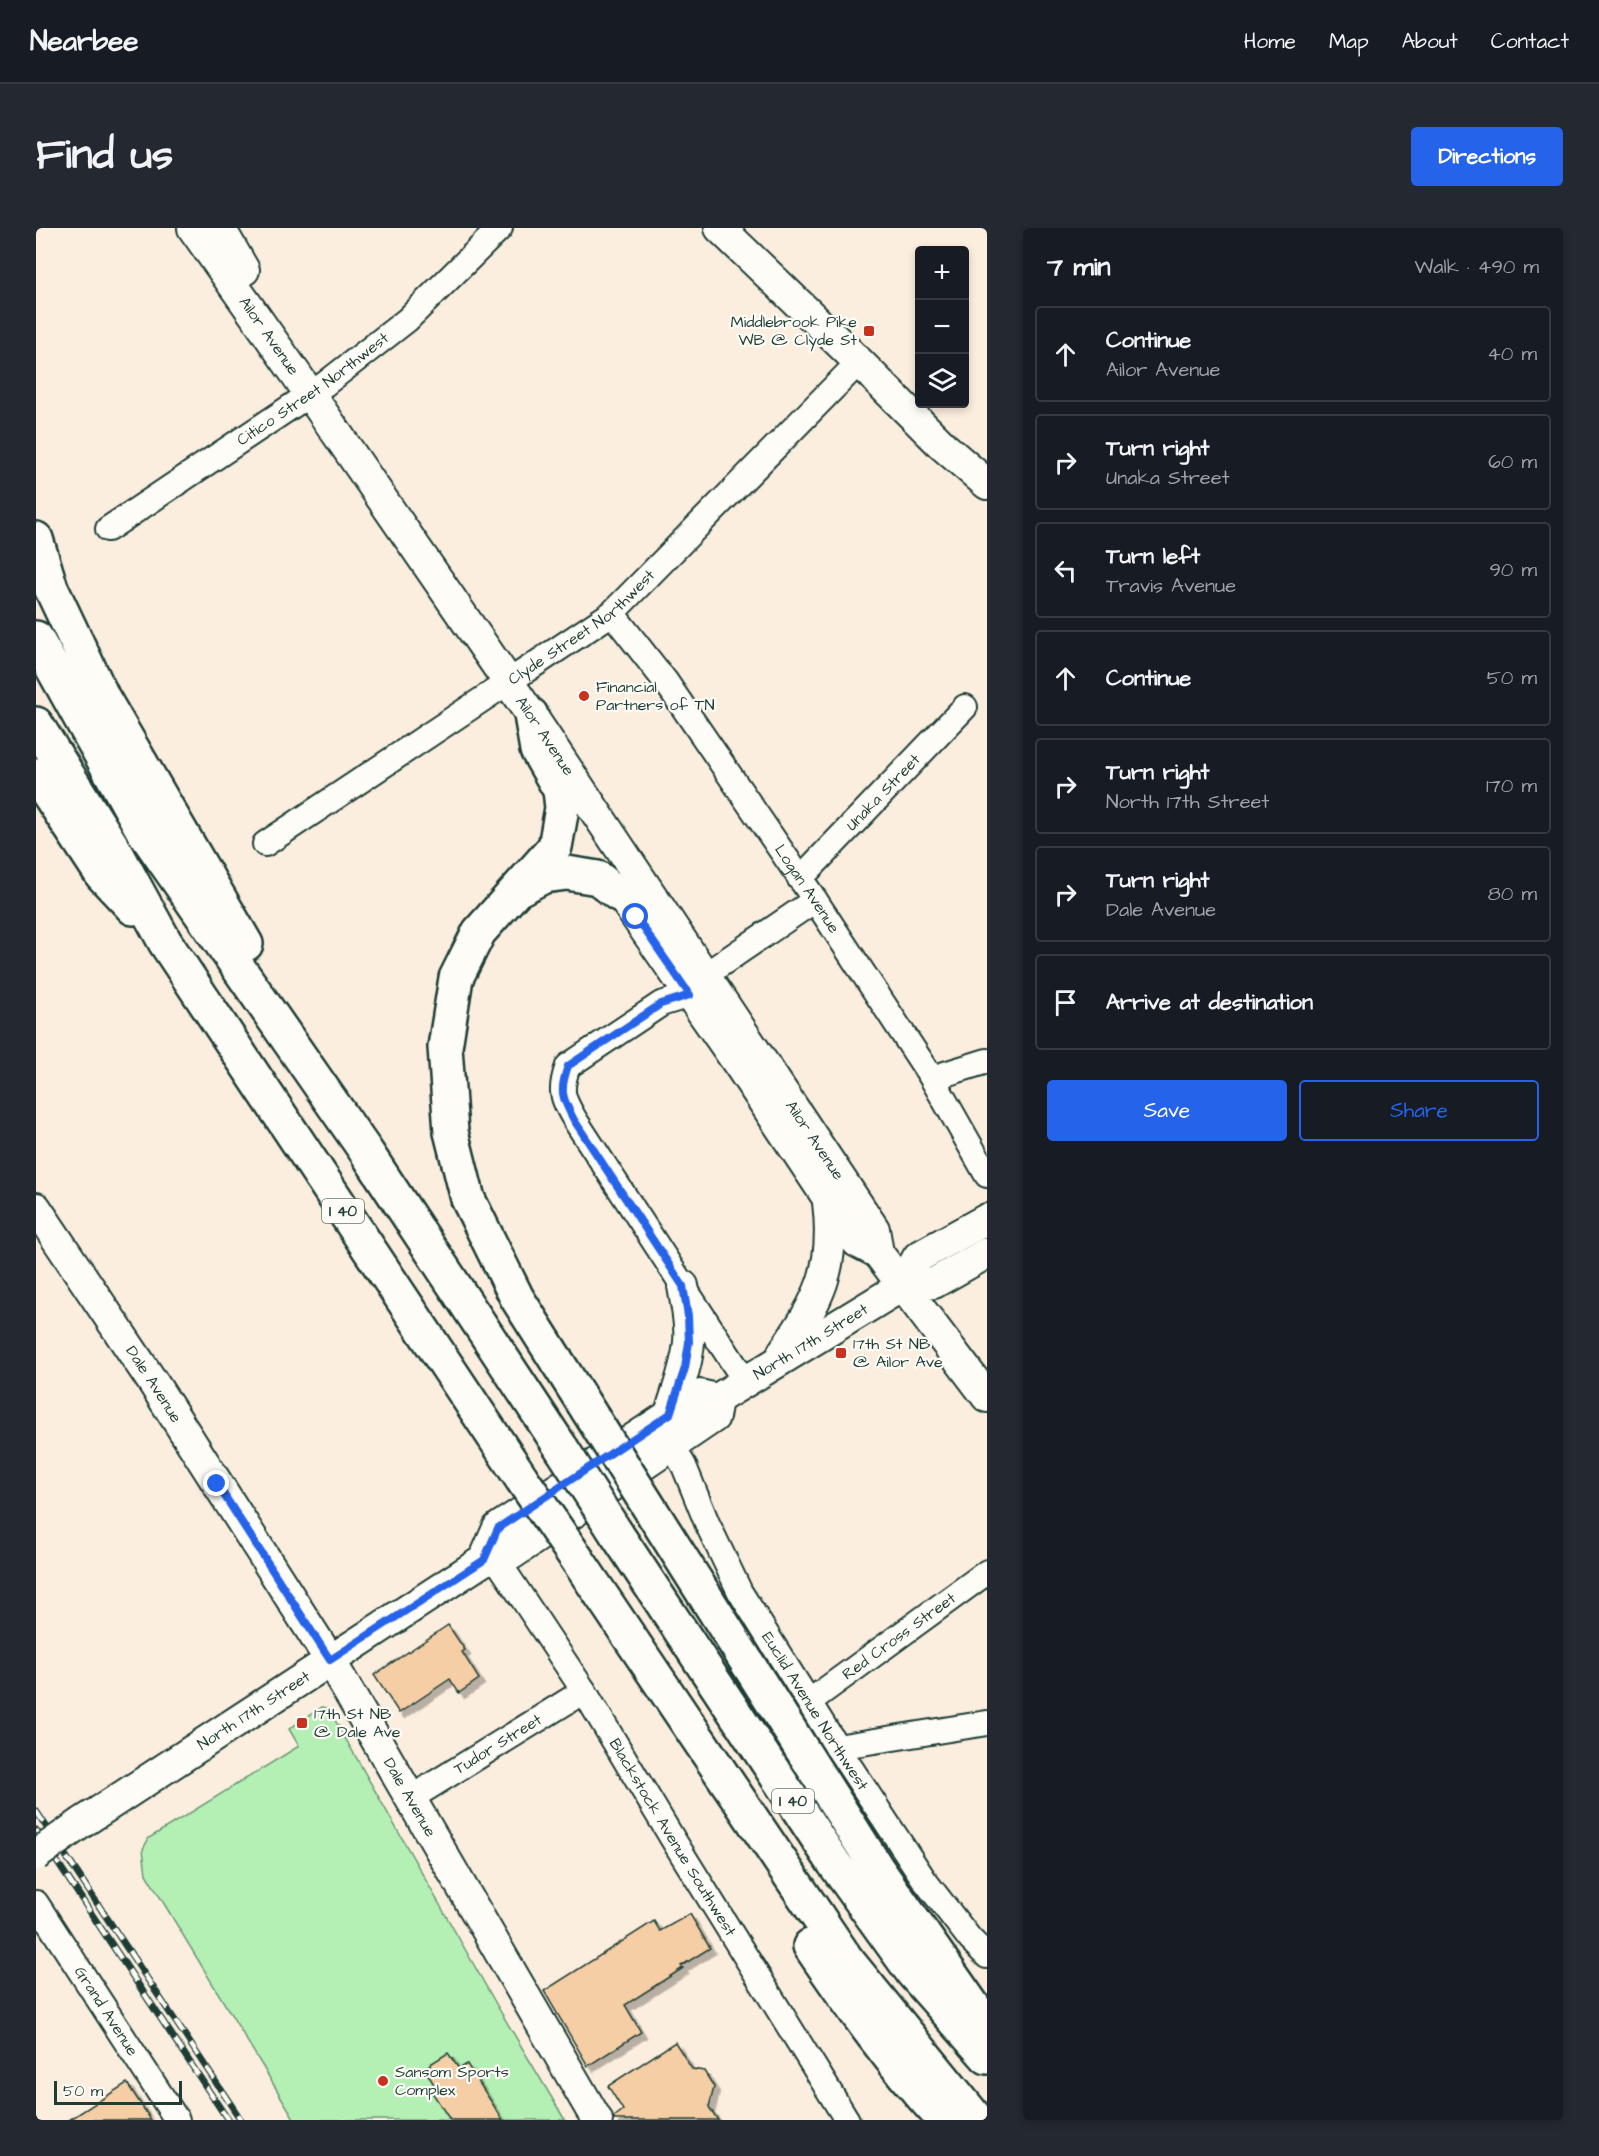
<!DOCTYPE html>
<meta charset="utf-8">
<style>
body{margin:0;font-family:"Architects Daughter",sans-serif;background:#242831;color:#f1f3f6}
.controls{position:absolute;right:18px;top:18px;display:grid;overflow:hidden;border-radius:6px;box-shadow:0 3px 9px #0003}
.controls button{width:54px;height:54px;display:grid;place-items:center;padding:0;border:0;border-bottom:2px solid #363941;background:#171b24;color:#f1f3f6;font:30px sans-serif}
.scale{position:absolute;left:18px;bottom:15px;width:128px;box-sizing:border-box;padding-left:6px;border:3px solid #1f3d34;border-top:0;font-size:16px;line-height:21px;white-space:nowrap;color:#1f3d34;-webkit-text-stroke:4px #fdfcf7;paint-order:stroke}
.stop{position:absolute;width:18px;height:18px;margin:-14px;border:4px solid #2563eb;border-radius:50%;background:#fff}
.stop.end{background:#2563eb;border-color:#fff;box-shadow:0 2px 6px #0008}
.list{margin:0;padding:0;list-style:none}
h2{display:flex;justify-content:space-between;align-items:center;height:78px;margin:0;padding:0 24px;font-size:26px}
h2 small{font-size:20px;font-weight:400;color:#9ea1a6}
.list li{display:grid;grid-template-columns:39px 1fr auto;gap:18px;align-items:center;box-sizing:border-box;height:96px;margin:0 12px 12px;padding:0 12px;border:2px solid #363941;border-radius:6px}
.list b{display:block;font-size:22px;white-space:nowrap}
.list p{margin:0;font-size:20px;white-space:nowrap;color:#9ea1a6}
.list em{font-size:20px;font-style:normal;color:#9ea1a6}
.actions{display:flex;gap:12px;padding:18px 24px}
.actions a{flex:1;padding:14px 0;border:2px solid #2563eb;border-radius:6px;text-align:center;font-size:21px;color:#2563eb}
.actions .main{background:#2563eb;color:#fff}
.icon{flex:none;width:33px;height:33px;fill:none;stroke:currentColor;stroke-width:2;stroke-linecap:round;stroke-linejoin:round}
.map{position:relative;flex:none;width:951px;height:1892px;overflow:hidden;border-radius:6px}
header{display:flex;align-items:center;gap:36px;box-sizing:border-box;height:84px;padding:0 30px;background:#171b24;border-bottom:2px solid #363941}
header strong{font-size:28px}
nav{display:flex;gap:33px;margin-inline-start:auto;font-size:21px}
.intro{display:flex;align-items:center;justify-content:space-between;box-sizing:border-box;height:144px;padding:0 36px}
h1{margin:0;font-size:42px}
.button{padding:15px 27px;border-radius:6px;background:#2563eb;color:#fff;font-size:21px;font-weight:700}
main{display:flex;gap:36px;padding:0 36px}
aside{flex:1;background:#171b24;border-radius:6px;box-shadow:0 3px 9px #0003}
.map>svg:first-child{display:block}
.green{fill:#b4efb4;stroke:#6a9674;stroke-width:1.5}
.building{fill:#f5cea5;stroke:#1f3d34;stroke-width:1.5;filter:url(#shadow)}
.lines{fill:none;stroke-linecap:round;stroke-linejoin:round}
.minor-casing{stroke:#1f3d34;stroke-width:28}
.major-casing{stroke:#1f3d34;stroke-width:34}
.highway-casing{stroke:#1f3d34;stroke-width:38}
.minor{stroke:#fdfcf7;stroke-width:24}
.major{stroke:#fdfcf7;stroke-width:30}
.highway{stroke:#fdfcf7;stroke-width:33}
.rail-casing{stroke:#1f3d34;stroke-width:7}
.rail{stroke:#fdfcf7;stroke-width:4.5;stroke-dasharray:14;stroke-linecap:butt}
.major-bridge-casing{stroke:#1f3d34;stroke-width:34;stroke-linecap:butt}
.highway-bridge-casing{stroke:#1f3d34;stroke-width:38;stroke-linecap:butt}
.major-bridge{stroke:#fdfcf7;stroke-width:30}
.highway-bridge{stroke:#fdfcf7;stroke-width:33}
.route{stroke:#2563eb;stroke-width:8}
.poi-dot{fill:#c8321e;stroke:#fdfcf7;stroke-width:2}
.labels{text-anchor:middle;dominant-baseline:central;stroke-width:4.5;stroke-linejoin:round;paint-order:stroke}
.shield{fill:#fdfcf7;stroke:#62766e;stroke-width:1.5}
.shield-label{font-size:15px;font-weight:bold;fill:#1f3d34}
.poi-label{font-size:16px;fill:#1f3d34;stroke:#fdfcf7;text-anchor:start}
.street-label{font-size:16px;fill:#1f3d34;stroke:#fdfcf7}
</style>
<header>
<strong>Nearbee</strong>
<nav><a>Home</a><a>Map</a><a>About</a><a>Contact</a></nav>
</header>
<div class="intro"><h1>Find us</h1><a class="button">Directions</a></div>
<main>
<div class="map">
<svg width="951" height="1892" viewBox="0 0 951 1892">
<defs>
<filter id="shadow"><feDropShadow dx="5.5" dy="5.5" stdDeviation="0" flood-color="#0004"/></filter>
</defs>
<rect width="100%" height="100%" fill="#fbeede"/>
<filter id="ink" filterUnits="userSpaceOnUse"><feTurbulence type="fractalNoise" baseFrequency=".0167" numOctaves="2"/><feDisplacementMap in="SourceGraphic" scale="12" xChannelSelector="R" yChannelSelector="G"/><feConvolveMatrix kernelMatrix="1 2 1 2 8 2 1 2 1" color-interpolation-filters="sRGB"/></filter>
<g filter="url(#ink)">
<path class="green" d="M286 1479 293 1481 300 1494 463 1781 529 1892H259L110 1646 107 1621 113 1610 263 1518 253 1501Z"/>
<path class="building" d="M412 1397 429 1422 426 1424 443 1451 423 1465 414 1451 363 1485 338 1447Z
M654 1686 674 1720 645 1738 647 1740 589 1777 605 1804 552 1838 508 1763 618 1693 624 1703Z
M639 1814 656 1841 668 1843 678 1859 673 1879 682 1892H578V1889L587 1882 572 1858Z
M412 1825 423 1841 431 1836 467 1892H414L394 1861 399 1858 388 1840Z
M91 1855 115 1892H33Z"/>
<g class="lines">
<defs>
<g id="minor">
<path id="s1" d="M72 301 289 156 371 92 464 0"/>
<path id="s2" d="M576 385 630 454 779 672 896 850 951 947"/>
<path id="s3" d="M229 616 576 385 823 134"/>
<path id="s4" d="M764 651 929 479"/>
<path d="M669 747 779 672"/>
<path d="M654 767 625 776 532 838C523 863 526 870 539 892L709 1153"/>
<path d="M896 850 951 833"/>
<path id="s5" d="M636 1218 648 1238 671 1295 704 1364 801 1519 889 1653 934 1711 951 1728"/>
<path id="s6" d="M459 1329 548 1463 638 1613 811 1892"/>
<path id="s7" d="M774 1473 951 1344"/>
<path d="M801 1519 951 1495"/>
<path id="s8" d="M375 1570 548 1463"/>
<path id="s9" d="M0 1675 141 1892"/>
</g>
<g id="major">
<path id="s10" d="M157 0 262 149 495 487 838 1001 842 1025"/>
<path d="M184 0 208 42"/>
<path d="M684 0 823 134 907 218 951 256"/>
<path d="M582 666 587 670 600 689 705 840 821 1014 842 1025 951 1169"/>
<path id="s11" d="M0 980 118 1156 294 1432 561 1892"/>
<path d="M866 1058 882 1029 951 991"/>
<path d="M747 1124C784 1071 800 1040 792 974"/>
<path d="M634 1186C641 1162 651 1139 653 1114 655 1095 650 1077 647 1058"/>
<path id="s12" d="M448 1332 462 1300 664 1167 681 1171 866 1058 898 1055 951 1025"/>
<path id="s13" d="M47 1594 448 1332 476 1326 678 1189 681 1171"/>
</g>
<path id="highway" d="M0 311 15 360 67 470 210 716
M0 410 106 601 331 925 526 1221
M495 487 501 522 524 562 526 580 519 619 443 704 420 750 409 819 415 904 432 971 481 1070 565 1203
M0 496 81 626 129 714 486 1251
M0 547 66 647 97 680
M483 661 508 648 531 645 562 650 582 666
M618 1287 842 1642 951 1798
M580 1305 798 1635 877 1745 951 1829
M543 1334 811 1732 941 1892
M774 1718C815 1779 858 1839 908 1892"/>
</defs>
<use href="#minor" class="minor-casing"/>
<use href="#major" class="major-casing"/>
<use href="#highway" class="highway-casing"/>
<use href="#minor" class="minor"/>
<use href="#major" class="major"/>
<use href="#highway" class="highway"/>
<defs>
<path id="rail" d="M0 1583 205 1892
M0 1602 192 1892"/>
</defs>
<use href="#rail" class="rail-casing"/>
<use href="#rail" class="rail"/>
<defs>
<path id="major-bridge" d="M0 1627 47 1594"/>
<path id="highway-bridge" d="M565 1203 618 1287
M526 1221 580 1305
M486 1251 543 1334"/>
</defs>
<use href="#major-bridge" class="major-bridge-casing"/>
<use href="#highway-bridge" class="highway-bridge-casing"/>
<use href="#major-bridge" class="major-bridge"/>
<use href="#highway-bridge" class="highway-bridge"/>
</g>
</g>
<g class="lines" filter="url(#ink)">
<path class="route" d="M181 1256 294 1432 448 1332 462 1300 634 1186 649 1140 653 1114 652 1088 647 1058 538 892C526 870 523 863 532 838L625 776 654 767 600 689"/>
</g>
<g class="poi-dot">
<rect x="827" y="97" width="12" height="12" rx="3"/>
<circle cx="548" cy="468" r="6"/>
<rect x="799" y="1119" width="12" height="12" rx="3"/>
<rect x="260" y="1489" width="12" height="12" rx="3"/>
<circle cx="347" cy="1853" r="6"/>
</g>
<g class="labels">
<g class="shield">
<rect x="286" y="971" width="42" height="24" rx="4.5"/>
<rect x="736" y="1561" width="42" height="24" rx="4.5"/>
</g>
<g class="shield-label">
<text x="307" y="983">I 40</text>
<text x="757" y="1573">I 40</text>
</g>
<g class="poi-label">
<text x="821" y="94" text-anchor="end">Middlebrook Pike<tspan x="821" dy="18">WB @ Clyde St</tspan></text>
<text x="560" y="459">Financial<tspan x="560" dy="18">Partners of TN</tspan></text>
<text x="817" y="1116">17th St NB<tspan x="817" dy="18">@ Ailor Ave</tspan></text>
<text x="278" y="1486">17th St NB<tspan x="278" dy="18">@ Dale Ave</tspan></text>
<text x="359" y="1844">Sansom Sports<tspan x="359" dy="18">Complex</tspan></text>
</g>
<g class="street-label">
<text stroke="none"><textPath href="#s10" startOffset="132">Ailor Avenue</textPath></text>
<text stroke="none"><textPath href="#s1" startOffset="248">Citico Street Northwest</textPath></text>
<text stroke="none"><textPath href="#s3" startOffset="384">Clyde Street Northwest</textPath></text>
<text stroke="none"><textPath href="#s10" startOffset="618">Ailor Avenue</textPath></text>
<text stroke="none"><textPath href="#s4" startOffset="120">Unaka Street</textPath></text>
<text stroke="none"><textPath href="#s2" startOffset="338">Logan Avenue</textPath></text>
<text stroke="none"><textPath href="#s10" startOffset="1104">Ailor Avenue</textPath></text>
<text stroke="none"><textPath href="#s12" startOffset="404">North 17th Street</textPath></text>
<text stroke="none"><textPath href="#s11" startOffset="212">Dale Avenue</textPath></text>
<text stroke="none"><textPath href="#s7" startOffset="110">Red Cross Street</textPath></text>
<text stroke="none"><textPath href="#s13" startOffset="204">North 17th Street</textPath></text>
<text stroke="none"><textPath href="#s5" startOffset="302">Euclid Avenue Northwest</textPath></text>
<text stroke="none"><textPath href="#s8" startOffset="102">Tudor Street</textPath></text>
<text stroke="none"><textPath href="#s11" startOffset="698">Dale Avenue</textPath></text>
<text stroke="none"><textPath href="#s6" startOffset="332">Blackstock Avenue Southwest</textPath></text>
<text stroke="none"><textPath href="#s9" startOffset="129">Grand Avenue</textPath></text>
</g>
</g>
</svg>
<div class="controls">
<button>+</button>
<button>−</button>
<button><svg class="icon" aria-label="layers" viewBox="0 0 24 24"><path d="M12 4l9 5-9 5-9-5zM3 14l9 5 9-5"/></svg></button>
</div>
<div class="scale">50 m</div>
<div class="stop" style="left:600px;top:689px"></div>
<div class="stop end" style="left:181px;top:1256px"></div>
</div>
<aside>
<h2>7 min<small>Walk · 490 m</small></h2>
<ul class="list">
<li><svg class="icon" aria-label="ahead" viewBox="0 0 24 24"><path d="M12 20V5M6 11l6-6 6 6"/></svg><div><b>Continue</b><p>Ailor Avenue</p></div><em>40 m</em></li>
<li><svg class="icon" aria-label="right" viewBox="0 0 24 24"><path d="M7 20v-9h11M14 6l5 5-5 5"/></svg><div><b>Turn right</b><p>Unaka Street</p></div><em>60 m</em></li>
<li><svg class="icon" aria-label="left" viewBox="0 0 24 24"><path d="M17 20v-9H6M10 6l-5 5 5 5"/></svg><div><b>Turn left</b><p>Travis Avenue</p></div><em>90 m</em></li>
<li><svg class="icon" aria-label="ahead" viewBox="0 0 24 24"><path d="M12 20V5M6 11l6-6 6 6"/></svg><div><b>Continue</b></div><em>50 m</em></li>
<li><svg class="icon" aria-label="right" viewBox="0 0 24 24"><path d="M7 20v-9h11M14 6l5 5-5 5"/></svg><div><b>Turn right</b><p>North 17th Street</p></div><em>170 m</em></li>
<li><svg class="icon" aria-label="right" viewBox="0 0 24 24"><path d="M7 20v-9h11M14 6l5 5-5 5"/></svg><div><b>Turn right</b><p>Dale Avenue</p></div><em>80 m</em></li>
<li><svg class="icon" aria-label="arrive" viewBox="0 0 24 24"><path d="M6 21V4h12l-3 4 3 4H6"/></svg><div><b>Arrive at destination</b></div></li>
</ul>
<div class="actions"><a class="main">Save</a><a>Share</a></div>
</aside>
</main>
